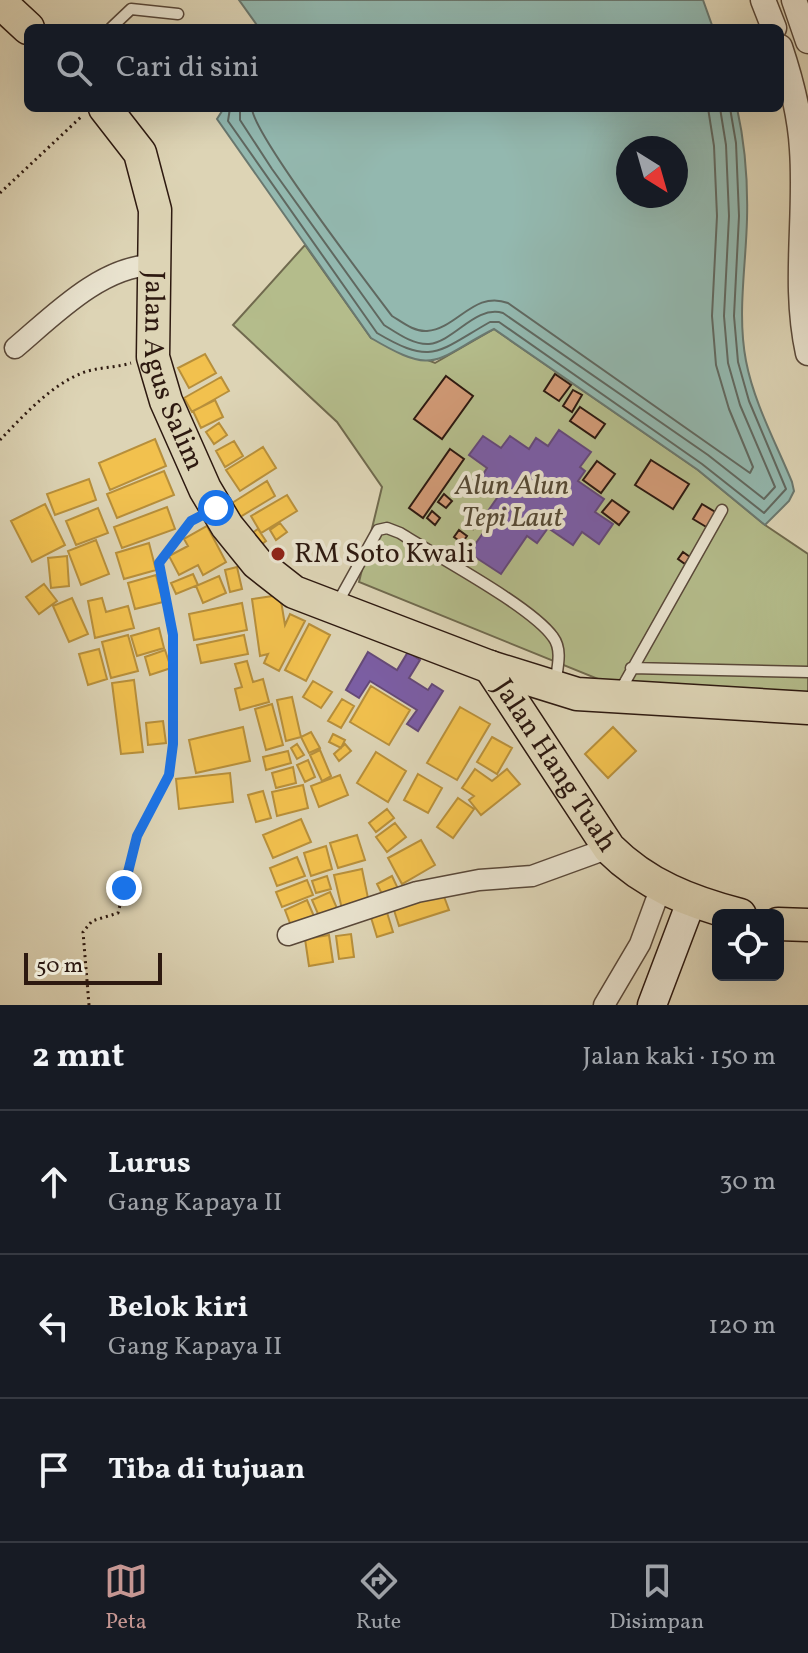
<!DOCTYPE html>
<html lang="id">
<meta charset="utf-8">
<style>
body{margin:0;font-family:Vollkorn,serif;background:#20242c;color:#f1f3f6}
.controls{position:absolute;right:24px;bottom:24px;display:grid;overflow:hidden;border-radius:12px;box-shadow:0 8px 32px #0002}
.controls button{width:72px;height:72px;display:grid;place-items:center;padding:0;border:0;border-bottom:2px solid #363941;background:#171b24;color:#f1f3f6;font:40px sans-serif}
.compass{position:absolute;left:616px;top:136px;width:72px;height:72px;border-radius:50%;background:#171b24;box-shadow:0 8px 32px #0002;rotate:143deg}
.scale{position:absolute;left:24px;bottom:20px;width:138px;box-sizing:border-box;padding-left:8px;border:4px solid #2d1910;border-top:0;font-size:22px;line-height:28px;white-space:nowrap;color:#2d1910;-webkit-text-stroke:6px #e9e3cf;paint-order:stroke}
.stop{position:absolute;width:24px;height:24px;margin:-18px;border:6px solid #1a73e8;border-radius:50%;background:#fff}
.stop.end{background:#1a73e8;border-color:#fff;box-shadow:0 2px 8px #0008}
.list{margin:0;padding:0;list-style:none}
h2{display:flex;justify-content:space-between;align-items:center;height:104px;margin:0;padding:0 32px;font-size:34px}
h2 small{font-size:26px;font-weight:400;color:#9ea1a6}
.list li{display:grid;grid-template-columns:52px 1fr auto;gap:24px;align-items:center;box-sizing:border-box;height:144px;padding:0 32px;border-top:2px solid #363941}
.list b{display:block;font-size:30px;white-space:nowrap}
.list p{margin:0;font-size:26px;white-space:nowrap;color:#9ea1a6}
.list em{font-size:26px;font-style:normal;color:#9ea1a6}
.icon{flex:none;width:44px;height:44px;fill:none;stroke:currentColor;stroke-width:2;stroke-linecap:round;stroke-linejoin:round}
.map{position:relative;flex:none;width:808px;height:1005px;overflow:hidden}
.search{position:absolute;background:#171b24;box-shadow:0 8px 32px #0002;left:24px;right:24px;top:24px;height:88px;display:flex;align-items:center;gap:20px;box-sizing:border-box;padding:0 28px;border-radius:12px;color:#9ea1a6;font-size:30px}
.sheet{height:536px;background:#171b24}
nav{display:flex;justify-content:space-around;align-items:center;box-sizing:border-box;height:112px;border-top:2px solid #363941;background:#171b24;font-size:22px;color:#9ea1a6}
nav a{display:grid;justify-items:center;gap:4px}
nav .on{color:#c59692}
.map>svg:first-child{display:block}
.green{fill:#b4bc8b;stroke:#706a4e;stroke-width:2}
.water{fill:#93b8af;stroke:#6a786f;stroke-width:2;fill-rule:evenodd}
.homes{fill:#f2c14e;stroke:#b78f3b;stroke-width:2}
.offices{fill:#7b5ea7;stroke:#64497a;stroke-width:2}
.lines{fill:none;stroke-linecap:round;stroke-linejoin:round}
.shore{stroke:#606860;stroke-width:2}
.building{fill:#d19a76;stroke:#2d1910;stroke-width:2}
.service-casing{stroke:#594839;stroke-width:13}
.minor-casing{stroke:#594839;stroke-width:23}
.tertiary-casing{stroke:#594839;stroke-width:27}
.secondary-casing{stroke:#2d1910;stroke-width:31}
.trunk-casing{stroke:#2d1910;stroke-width:35}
.path{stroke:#2d1910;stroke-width:3;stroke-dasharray:2 4;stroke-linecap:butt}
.service{stroke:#e9e3cf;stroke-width:10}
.minor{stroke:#e9e3cf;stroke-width:20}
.tertiary{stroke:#e9e3cf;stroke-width:24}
.secondary{stroke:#e9e3cf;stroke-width:28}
.trunk{stroke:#ddd4b5;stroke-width:32}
.route{stroke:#1a73e8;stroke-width:10}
.poi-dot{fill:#8f2418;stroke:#e9e3cf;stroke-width:3}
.labels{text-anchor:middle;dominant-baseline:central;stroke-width:8;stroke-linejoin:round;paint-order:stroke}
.street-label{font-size:28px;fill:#2d1910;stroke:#e9e3cf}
.park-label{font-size:28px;font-style:italic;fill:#564a35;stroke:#e9e3cf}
.poi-label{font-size:28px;fill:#2d1910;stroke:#e9e3cf;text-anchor:start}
</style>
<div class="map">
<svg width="808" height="1005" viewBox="0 0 808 1005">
<rect width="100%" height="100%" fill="#ddd4b5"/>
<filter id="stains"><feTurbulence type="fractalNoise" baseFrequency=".0025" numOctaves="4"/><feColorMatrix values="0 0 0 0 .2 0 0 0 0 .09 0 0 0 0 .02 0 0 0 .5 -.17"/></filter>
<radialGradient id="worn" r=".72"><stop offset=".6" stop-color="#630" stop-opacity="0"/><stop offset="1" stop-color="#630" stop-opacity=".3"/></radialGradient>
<path class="green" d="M305 245 371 338 435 363 494 329 698 470 765 525 808 554V707L635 694 359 582 382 487 337 422 233 325Z"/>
<path class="water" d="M239 0H703L713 28H259Z
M224 108H737C745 144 748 181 747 219 746 266 737 314 746 361 754 403 776 443 792 482L794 491 789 501 765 525 698 470 494 329C433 360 437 377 371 338L217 119ZM628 148H676V196H628Z"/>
<path class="homes" d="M205 354 216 373 189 388 178 368Z
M221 377 229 391 192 412 184 398Z
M215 400 223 417 201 428 193 411Z
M219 423 227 435 214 444 206 432Z
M155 439 166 466 110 490 99 463Z
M234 441 243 456 225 467 216 451Z
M263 447 276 468 240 491 226 470Z
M164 471 174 495 117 518 107 494Z
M89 479 96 500 55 515 47 494Z
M267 481 275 496 240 517 232 503Z
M287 495 297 511 261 533 251 516Z
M45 504 65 545 32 562 11 521Z
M167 507 175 529 122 548 114 527Z
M98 508 108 533 76 545 66 521Z
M280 523 287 532 276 540 270 530Z
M207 526 226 562 203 575 198 565 179 575 169 556 188 546 184 539Z
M258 529 266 541 258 547 249 535Z
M96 540 109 574 81 585 68 551Z
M149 543 156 570 124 579 116 553Z
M67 556 69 586 51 588 48 558Z
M237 567 242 589 230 592 225 570Z
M193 574 198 585 176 594 171 583Z
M156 575 163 602 135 609 128 583Z
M219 576 226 593 203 603 196 586Z
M44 584 57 601 39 614 26 597Z
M280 595 285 625 290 614 305 621 279 671 264 663 268 654 260 656 252 599Z
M72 598 88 634 69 642 53 606Z
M102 598 106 612 128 606 134 628 95 638 88 601Z
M242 603 247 630 194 640 189 614Z
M309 624 330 635 306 681 285 670Z
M159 628 164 648 137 656 131 636Z
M128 635 138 671 111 678 102 642Z
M244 635 248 654 201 663 197 645Z
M99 649 107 679 88 685 79 654Z
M165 650 171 668 150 675 145 657Z
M247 661 253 682 263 679 269 702 240 710 235 689 242 687 235 664Z
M134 680 143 752 121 754 112 683Z
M313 681 332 692 321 708 303 697Z
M371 686 410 710 389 745 350 722Z
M292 697 301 737 286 741 277 700Z
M342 699 354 706 341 728 328 721Z
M272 704 283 745 266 750 255 709Z
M460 707 490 724 457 780 427 763Z
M163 721 166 743 148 745 146 723Z
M243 727 250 761 196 773 189 740Z
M613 727 636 751 608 778 585 754Z
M311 732 320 748 309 753 301 737Z
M333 734 345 740 341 748 329 742Z
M492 737 512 748 497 774 477 762Z
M297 744 304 755 297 759 291 748Z
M345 744 351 751 339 761 334 754Z
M320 750 331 776 322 781 310 755Z
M288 751 291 763 266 770 263 757Z
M376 752 406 771 388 802 357 783Z
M308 760 315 777 305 782 297 765Z
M293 767 296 783 276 788 272 773Z
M475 769 492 781 507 769 520 784 481 815 469 800 474 796 462 788Z
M230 773 233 802 179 809 176 779Z
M418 774 442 788 428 813 404 800Z
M340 775 348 795 319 807 311 786Z
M303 785 308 808 277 816 272 792Z
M263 791 271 818 256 822 248 795Z
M458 798 474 809 453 838 437 827Z
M387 809 394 818 376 832 369 823Z
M301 819 311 842 273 858 263 835Z
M395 823 406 837 387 852 376 837Z
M357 835 365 860 338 868 330 843Z
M421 840 435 865 402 884 388 858Z
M326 846 332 869 311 876 304 853Z
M297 857 305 876 277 886 270 868Z
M362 869 369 903 342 909 334 875Z
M327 876 331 889 316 893 312 881Z
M392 876 400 893 385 900 377 884Z
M307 880 313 895 282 907 276 892Z
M442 891 449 910 399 926 393 907Z
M330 892 339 913 321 921 312 900Z
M307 900 316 921 293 931 285 910Z
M385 906 393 932 377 937 369 911Z
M351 934 354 957 339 959 336 936Z
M329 935 333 962 309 966 305 939Z"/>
<path class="offices" d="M559 430 591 452 580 467 585 471 578 481 604 499 595 512 613 524 599 544 582 532 573 545 548 528 537 543 527 536 501 574 469 553 495 516 488 511 499 495 479 481 487 468 469 455 483 436 501 448 510 436 529 449 536 438 548 446Z
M368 652 397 670 408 652 420 660 409 678 428 690 432 684 443 691 418 731 407 724 417 710 370 681 359 698 346 690Z"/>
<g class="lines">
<path class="shore" d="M230 108 228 121 377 333C433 366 437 352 490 322H499L702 464 764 513 786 489 749 401 738 362 734 316 739 216 736 143 730 108
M240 108V120L272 169 384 325C397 333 413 345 429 344 455 341 475 305 503 313L708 455 764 499 775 487 740 405 728 363 724 316 729 216 726 145 720 108
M252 108C252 132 370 287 392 316 402 322 414 332 427 331 457 329 474 290 508 303L750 473 753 467 729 409 716 365 712 316 717 216 714 146 708 108"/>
</g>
<path class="building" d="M555 374 571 385 559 401 544 391Z
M446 376 473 396 442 439 414 419Z
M573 390 582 395 572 412 563 406Z
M580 407 605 424 595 438 570 421Z
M450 449 464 459 423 518 409 508Z
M651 460 689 484 673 509 635 485Z
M597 461 615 474 601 493 583 480Z
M444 494 452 501 446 508 438 502Z
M612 500 629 512 619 525 602 512Z
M702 504 717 513 708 528 693 519Z
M432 511 440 518 435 525 427 518Z
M471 514 480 519 473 529 465 523Z
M459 530 467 536 462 543 454 537Z
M416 550 425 556 421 561 412 555Z
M683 552 690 557 685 564 678 559Z"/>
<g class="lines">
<defs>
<path id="service" d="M111 28 131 9 178 14
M338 602 378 530 387 528 400 533C436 556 531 606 553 637 563 650 557 669 555 685
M631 668 808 672
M620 691 722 510"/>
<path id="minor" d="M15 348C53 316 100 267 152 265
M288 935 417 892 479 880 532 876 609 848
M604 1005 640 944 661 887"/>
<path id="tertiary" d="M763 0 774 28
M794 0 808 41
M780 47C791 80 800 114 802 149 807 217 793 285 808 353"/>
<path id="secondary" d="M652 1005 691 902"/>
<g id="trunk">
<path d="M0 2 28 28"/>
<path id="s1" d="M105 108 140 153 155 210 153 357 166 401 205 489 227 526 257 563 294 592 490 667 577 694 808 708"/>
<path id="s2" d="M490 667 609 848C646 885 690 902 740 915"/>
<path d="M778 924 808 925"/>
</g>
</defs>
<use href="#service" class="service-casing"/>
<use href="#minor" class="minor-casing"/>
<use href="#tertiary" class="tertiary-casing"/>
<use href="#secondary" class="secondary-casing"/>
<use href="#trunk" class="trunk-casing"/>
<path class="path" d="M0 193 82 116
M0 440C24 415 50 386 82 373 97 367 115 368 131 363
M89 1005 83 932 92 921 118 913 137 836 169 775 173 744V635L159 563 193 521"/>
<use href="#service" class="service"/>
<use href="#minor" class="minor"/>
<use href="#tertiary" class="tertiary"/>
<use href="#secondary" class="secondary"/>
<use href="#trunk" class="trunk"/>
</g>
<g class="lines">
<path class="route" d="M124 888 137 836 169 775 173 744V635L159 563 191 521 216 508"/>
</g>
<circle class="poi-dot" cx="278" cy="554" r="8"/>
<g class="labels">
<g class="street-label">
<text stroke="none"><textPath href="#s1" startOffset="280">Jalan Agus Salim</textPath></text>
<text stroke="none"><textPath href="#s2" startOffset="118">Jalan Hang Tuah</textPath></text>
</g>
<g class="park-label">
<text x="512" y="486">Alun Alun<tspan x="512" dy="32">Tepi Laut</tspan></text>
</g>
<g class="poi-label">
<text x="294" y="554">RM Soto Kwali</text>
</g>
</g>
<rect width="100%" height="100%" filter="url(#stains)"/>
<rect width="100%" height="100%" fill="url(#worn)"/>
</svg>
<div class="controls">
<button><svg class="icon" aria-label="locate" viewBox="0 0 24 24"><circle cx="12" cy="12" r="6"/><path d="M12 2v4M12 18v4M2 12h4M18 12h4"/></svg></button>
</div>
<svg class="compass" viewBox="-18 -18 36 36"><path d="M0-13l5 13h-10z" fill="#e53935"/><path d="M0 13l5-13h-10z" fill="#9ea1a6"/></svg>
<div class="scale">50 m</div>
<div class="stop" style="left:216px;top:508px"></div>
<div class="stop end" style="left:124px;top:888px"></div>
<div class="search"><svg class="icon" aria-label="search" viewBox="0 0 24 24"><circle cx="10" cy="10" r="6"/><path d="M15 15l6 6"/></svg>Cari di sini</div>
</div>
<section class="sheet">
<h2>2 mnt<small>Jalan kaki · 150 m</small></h2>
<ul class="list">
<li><svg class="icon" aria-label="ahead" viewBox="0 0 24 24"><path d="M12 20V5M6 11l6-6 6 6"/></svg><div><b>Lurus</b><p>Gang Kapaya II</p></div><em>30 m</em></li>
<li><svg class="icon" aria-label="left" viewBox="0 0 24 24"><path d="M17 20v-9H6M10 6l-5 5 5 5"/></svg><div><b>Belok kiri</b><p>Gang Kapaya II</p></div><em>120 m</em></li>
<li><svg class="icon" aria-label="arrive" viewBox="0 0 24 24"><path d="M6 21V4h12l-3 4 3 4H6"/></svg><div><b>Tiba di tujuan</b></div></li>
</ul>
</section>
<nav>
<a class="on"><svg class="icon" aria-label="map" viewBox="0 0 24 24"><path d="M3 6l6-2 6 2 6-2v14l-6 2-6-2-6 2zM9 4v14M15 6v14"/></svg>Peta</a>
<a><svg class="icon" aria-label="directions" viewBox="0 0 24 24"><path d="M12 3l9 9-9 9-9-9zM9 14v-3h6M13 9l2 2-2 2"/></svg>Rute</a>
<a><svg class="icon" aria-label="saved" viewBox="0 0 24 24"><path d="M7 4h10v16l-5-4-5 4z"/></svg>Disimpan</a>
</nav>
